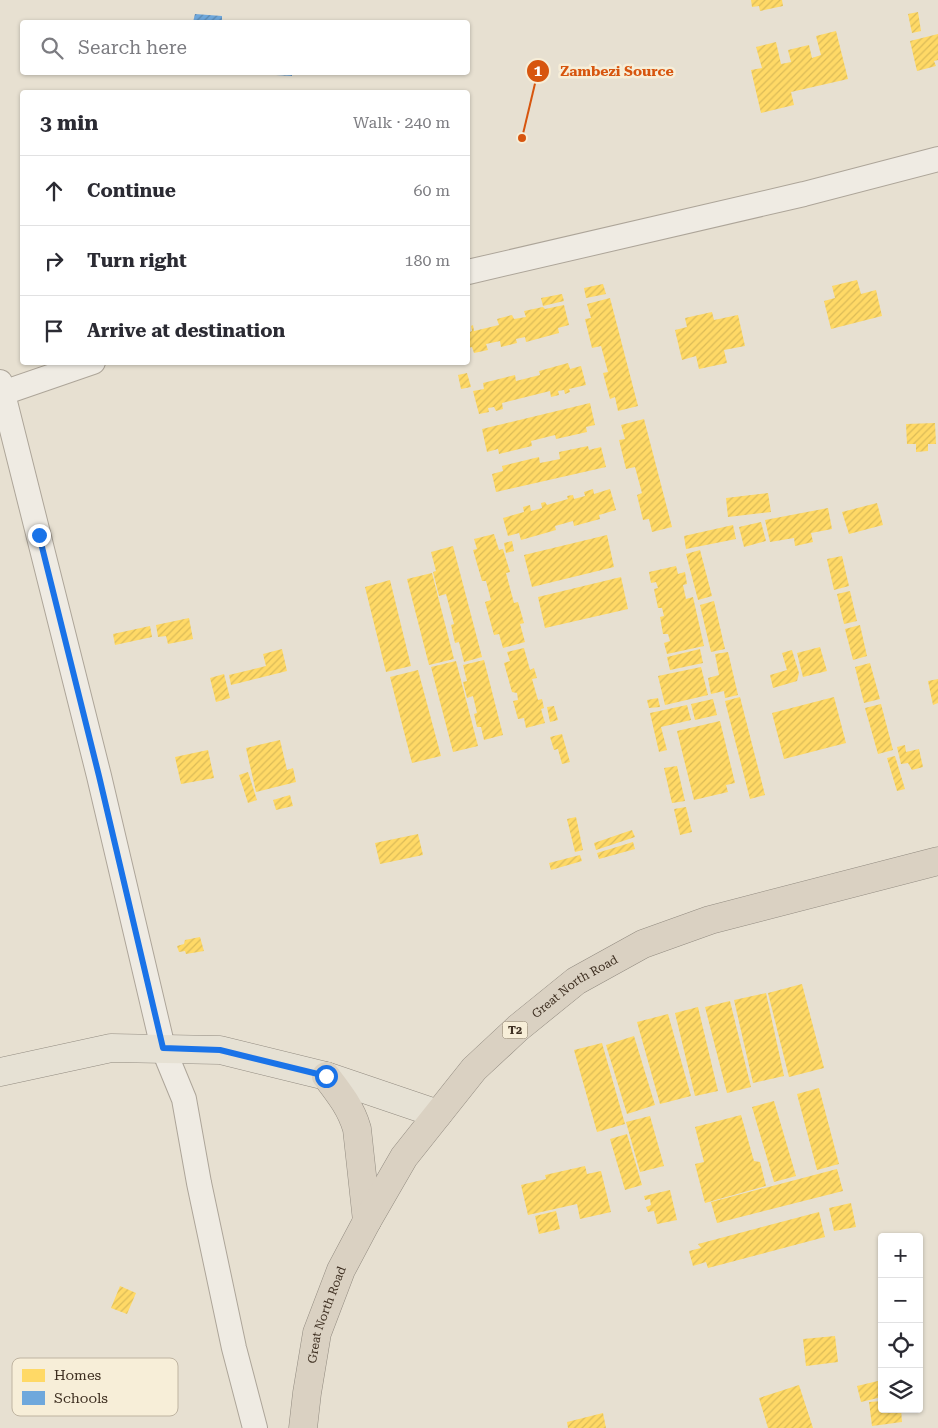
<!DOCTYPE html>
<meta charset="utf-8">
<style>
body{margin:0;font-family:"Roboto Serif",serif;background:#f2f2f3;color:#2b2b33}
.controls{position:absolute;right:15px;bottom:15px;display:grid;overflow:hidden;border-radius:5px;box-shadow:0 1px 4px #0004}
.controls button{width:45px;height:45px;display:grid;place-items:center;padding:0;border:0;border-bottom:1px solid #e1e1e2;background:#fff;color:#2b2b33;font:25px sans-serif}
.stop{position:absolute;width:15px;height:15px;margin:-11px;border:4px solid #1a73e8;border-radius:50%;background:#fff}
.stop.end{background:#1a73e8;border-color:#fff;box-shadow:0 1px 5px #0008}
.list{margin:0;padding:0;list-style:none}
h2{display:flex;justify-content:space-between;align-items:center;height:65px;margin:0;padding:0 20px;font-size:21px}
h2 small{font-size:16px;font-weight:400;color:#7c7c81}
.list li{display:grid;grid-template-columns:32px 1fr auto;gap:15px;align-items:center;box-sizing:border-box;height:70px;padding:0 20px;border-top:1px solid #e1e1e2}
.list b{display:block;font-size:19px;white-space:nowrap}
.list em{font-size:16px;font-style:normal;color:#7c7c81}
.icon{flex:none;width:28px;height:28px;fill:none;stroke:currentColor;stroke-width:2;stroke-linecap:round;stroke-linejoin:round}
.map{position:relative;flex:none;width:938px;height:1428px;overflow:hidden}
.search{position:absolute;background:#fff;box-shadow:0 1px 4px #0004;left:20px;top:20px;width:450px;height:55px;display:flex;align-items:center;gap:12px;box-sizing:border-box;padding:0 18px;border-radius:5px;color:#7c7c81;font-size:19px}
.panel{position:absolute;background:#fff;box-shadow:0 1px 4px #0004;left:20px;top:90px;width:450px;height:275px;border-radius:5px}
.map>svg:first-child{display:block}
.homes{fill:url(#homes-hatch)}
.schools{fill:url(#schools-hatch)}
.lines{fill:none;stroke-linecap:round;stroke-linejoin:round}
.minor-casing{stroke:#ada599;stroke-width:26}
.major-casing{stroke:#928b80;stroke-width:29}
.highway-casing{stroke:#928b80;stroke-width:29}
.minor{stroke:#efebe3;stroke-width:24}
.major{stroke:#e6e1d4;stroke-width:28}
.highway{stroke:#dad1c2;stroke-width:28}
.route{stroke:#1a73e8;stroke-width:6}
.labels{text-anchor:middle;dominant-baseline:central;stroke-width:5;stroke-linejoin:round;paint-order:stroke}
.shield{fill:#f7eed8;stroke:#756857;stroke-width:1}
.shield-label{font-size:11px;font-weight:bold;fill:#3d2e20}
.street-label{font-size:12px;fill:#3d2e20;stroke:#f7eed8}
.key{fill:#f7eed8;stroke:#bfb4a1;stroke-width:1}
.key-label{font-size:14px;fill:#3d2e20}
.leader{fill:none;stroke:#d7550e;stroke-width:2}
.callout-dot{fill:#d7550e;stroke:#f7eed8;stroke-width:2}
.mark-label{font-size:15px;text-anchor:middle;font-weight:bold;fill:#fff}
.callout-label{font-size:14px;text-anchor:middle;font-weight:bold;fill:#d7550e;stroke:#f7eed8;stroke-width:5;stroke-linejoin:round;paint-order:stroke}
</style>
<div class="map">
<svg width="938" height="1428" viewBox="0 0 938 1428">
<defs>
<pattern id="homes-hatch" width="6" height="6" patternUnits="userSpaceOnUse" patternTransform="scale(1.25)"><rect width="6" height="6" fill="#ffd966"/><path d="M-1 1l2-2M0 6l6-6M5 7l2-2" fill="none" stroke="#dbbb58"/></pattern>
<pattern id="schools-hatch" width="6" height="6" patternUnits="userSpaceOnUse" patternTransform="scale(1.25)"><rect width="6" height="6" fill="#6fa8dc"/><path d="M-1 1l2-2M0 6l6-6M5 7l2-2" fill="none" stroke="#5c89b2"/></pattern>
</defs>
<rect width="100%" height="100%" fill="#e7e0d1"/>
<path class="homes" d="M751 0H782L783 6 760 11 759 6 752 7Z
M918 12 921 31 912 33 908 14Z
M836 31 848 79 791 92 794 105 761 113 751 70 762 68 756 47 776 42 781 64 791 62 788 50 809 45 812 58 821 55 816 36Z
M938 34V60L934 61 936 66 917 71 910 41Z
M857 280 861 294 876 290 882 316 831 329 824 301 835 298 832 286Z
M603 284 606 294 586 298 584 288Z
M562 294 564 301 543 306 541 298Z
M610 298 638 406 618 411 615 397 610 399 603 373 608 372 601 346 592 348 585 319 591 318 587 304Z
M564 305 569 325 558 328 559 333 526 342 525 337 516 339 517 343 501 347 500 341 486 344 488 350 474 353 472 347 468 348V333L472 331 471 326 473 325 474 331 499 325 497 319 512 315 514 319 526 317 524 311 543 307 545 309Z
M712 312 714 320 738 315 745 346 724 350 727 363 699 369 696 356 682 360 675 330 687 327 685 318Z
M568 363 570 369 581 366 586 385 569 389 570 392 565 394 564 390 558 391 559 395 551 397 550 391 502 403 503 409 496 411 494 407 488 408 489 412 479 414 473 391 484 389 483 383 515 375 516 381 540 375 539 371Z
M467 373 471 387 461 389 458 375Z
M590 403 595 425 586 427 587 432 556 439 555 435 531 441 532 446 499 454 498 449 487 452 482 429Z
M644 419 672 527 652 532 649 519 643 520 637 495 642 493 635 467 626 469 619 440 625 439 621 425Z
M935 423 936 444H928V451L916 452V444H907L906 424Z
M588 446 589 450 601 447 606 467 496 492 492 474 503 471 502 466 539 457 540 463 560 459 559 452Z
M593 489 594 494 610 489 616 510 599 515 600 519 574 526 573 521 555 526 556 530 521 540 519 533 508 536 503 518 524 512 523 507 530 505 531 511 542 508 541 503 545 502 547 505 568 499 567 496 573 495 574 499 585 496 584 492Z
M768 493 771 512 728 517 726 498Z
M877 503 883 525 849 534 842 512Z
M828 508 832 529 811 533 813 542 795 546 794 538 770 542 765 520Z
M761 522 766 541 744 547 739 527Z
M733 525 736 539 686 549 684 536Z
M494 534 499 550 503 549 510 572 506 573 514 603 518 602 524 623 520 624 525 642 503 648 499 634 494 635 485 602 491 600 486 581H482L473 550 477 549 474 539Z
M607 535 614 567 532 587 524 555Z
M512 541 514 551 506 553 504 543Z
M453 546 482 657 464 662 459 642 455 643 451 625 454 624 446 594 439 596 433 572 436 571 431 552Z
M700 550 712 596 698 600 686 554Z
M842 556 849 586 834 590 827 559Z
M676 566 678 574 685 572 687 584 683 585 686 599 693 597 704 646 667 654 664 643 670 641 668 634H663L660 617 664 616 662 608H658L654 589 658 588 656 582 651 583 649 572Z
M432 573 454 659 429 665 407 579Z
M621 577 628 609 545 628 538 597Z
M390 580 411 666 386 672 365 587Z
M850 591 857 621 844 624 837 594Z
M714 601 725 649 711 652 700 605Z
M189 618 193 639 168 644 166 636 158 637 156 625Z
M860 625 867 656 853 660 845 629Z
M150 626 152 637 115 645 113 634Z
M820 647 827 671 803 677 797 653Z
M524 648 530 670 534 668 537 678 532 679 538 700 542 699 544 708 541 709 545 723 526 728 524 718 518 719 513 701 518 700 517 693 512 692 504 663 510 661 507 652Z
M282 649 287 671 231 685 229 675 266 666 263 654Z
M700 649 703 663 670 670 667 657Z
M792 650 799 673 797 681 773 688 770 675 787 670 782 653Z
M728 652 738 695 725 698 724 691 711 694 708 678 719 675 715 654Z
M484 660 503 735 484 740 481 727H477L474 714 477 713 473 696 467 698 463 682 467 681 463 665Z
M456 661 478 746 453 752 431 667Z
M870 663 880 699 864 703 855 667Z
M701 667 708 695 665 705 658 676Z
M418 670 441 756 412 763 390 677Z
M224 674 230 698 216 702 210 678Z
M938 679V703L933 705 928 681Z
M740 697 765 795 750 799 725 701Z
M834 697 846 743 784 759 772 713Z
M658 698 660 707 649 708 647 700Z
M713 699 717 715 695 720 691 704Z
M881 704 893 750 878 754 865 708Z
M687 705 691 720 661 727 667 750 659 752 650 713Z
M554 706 558 720 550 722 547 707Z
M720 721 735 783 726 785 728 792 694 800 677 731Z
M562 734 570 762 562 764 558 749 554 750 550 737Z
M280 740 287 770 293 768 296 782 256 792 246 748Z
M905 745 906 752 919 749 923 767 912 770 908 763 901 764 897 747Z
M208 750 214 778 181 784 175 757Z
M895 756 905 789 897 791 887 758Z
M677 766 685 801 672 803 664 768Z
M248 772 257 800 248 803 239 775Z
M290 795 293 806 276 810 273 800Z
M686 807 692 832 680 835 674 809Z
M576 817 583 850 575 852 567 819Z
M632 830 635 837 596 850 594 843Z
M418 834 423 855 380 864 375 843Z
M633 842 635 849 599 859 597 853Z
M580 855 582 861 551 870 549 863Z
M200 937 204 951 186 954 185 951 179 952 177 946 184 944 185 940Z
M802 984 824 1068 789 1077 768 993Z
M766 993 784 1076 753 1083 734 1000Z
M730 1001 751 1087 727 1093 705 1007Z
M698 1007 718 1091 695 1096 675 1013Z
M668 1014 691 1096 660 1104 637 1022Z
M634 1036 655 1105 627 1114 606 1045Z
M602 1043 625 1124 597 1132 574 1050Z
M819 1088 839 1164 817 1170 797 1094Z
M774 1101 796 1176 774 1182 752 1107Z
M741 1115 754 1161 760 1162 766 1186 705 1203 695 1164 704 1162 695 1127Z
M650 1116 664 1166 640 1172 626 1122Z
M627 1134 642 1185 625 1190 610 1139Z
M585 1166 587 1174 601 1171 611 1212 580 1219 577 1204 528 1215 521 1185 546 1179 545 1175Z
M837 1169 843 1191 717 1223 711 1202Z
M670 1190 677 1220 657 1224 654 1211 648 1212 646 1207 651 1205 650 1199 645 1200 644 1196Z
M851 1203 856 1227 834 1231 829 1208Z
M556 1211 560 1229 539 1234 535 1216Z
M819 1212 825 1237 708 1268 706 1262 693 1266 689 1251 701 1248 698 1244Z
M120 1286 136 1293 127 1314 111 1308Z
M835 1336 838 1362 806 1366 803 1339Z
M882 1380V1397L861 1402 857 1386Z
M799 1385 813 1428H768L759 1398Z
M882 1401V1409H901L902 1422 872 1426 869 1402Z
M603 1413 606 1428H568L567 1422Z"/>
<path class="schools" d="M195 14 222 16V22H193Z
M277 72H292V76L276 75Z"/>
<g class="lines">
<defs>
<path id="minor" d="M468 272 804 194 938 159
M0 382 99 776 163 1048 184 1099 199 1183 234 1348 255 1428
M3 393 93 362"/>
<path id="major" d="M0 1072 111 1048 220 1050 326 1076 438 1114"/>
<g id="highway">
<path d="M326 1076C339 1093 351 1108 357 1129L367 1221"/>
<path id="s1" d="M303 1428 307 1393 317 1333 341 1270 367 1221 404 1157 474 1069 518 1028 576 981 643 944 710 920 938 861"/>
</g>
</defs>
<use href="#minor" class="minor-casing"/>
<use href="#major" class="major-casing"/>
<use href="#highway" class="highway-casing"/>
<use href="#minor" class="minor"/>
<use href="#major" class="major"/>
<use href="#highway" class="highway"/>
</g>
<g class="lines">
<path class="route" d="M39 535 99 776 163 1048 220 1050 326 1076"/>
</g>
<g class="labels">
<rect class="shield" x="502.5" y="1021.5" width="25" height="17" rx="4"/>
<g class="shield-label">
<text x="515" y="1030">T2</text>
</g>
<g class="street-label">
<text stroke="none"><textPath href="#s1" startOffset="536">Great North Road</textPath></text>
<text stroke="none"><textPath href="#s1" startOffset="116">Great North Road</textPath></text>
</g>
</g>
<rect x="12" y="1358" width="166" height="58" rx="8" class="key"/>
<rect x="22" y="1369" width="23" height="13" fill="#ffd966"/>
<rect x="22" y="1391" width="23" height="14" fill="#6fa8dc"/>
<g class="key-label">
<text x="54" y="1380">Homes</text>
<text x="54" y="1403">Schools</text>
</g>
<path class="leader" d="M522 138L538 71"/>
<g class="callout-dot">
<circle cx="522" cy="138" r="5"/>
<circle cx="538" cy="71" r="12"/>
</g>
<g class="mark-label">
<text x="538" y="76">1</text>
</g>
<g class="callout-label">
<text x="617" y="76">Zambezi Source</text>
</g>
</svg>
<div class="controls">
<button>+</button>
<button>−</button>
<button><svg class="icon" aria-label="locate" viewBox="0 0 24 24"><circle cx="12" cy="12" r="6"/><path d="M12 2v4M12 18v4M2 12h4M18 12h4"/></svg></button>
<button><svg class="icon" aria-label="layers" viewBox="0 0 24 24"><path d="M12 4l9 5-9 5-9-5zM3 14l9 5 9-5"/></svg></button>
</div>
<div class="stop" style="left:326px;top:1076px"></div>
<div class="stop end" style="left:39px;top:535px"></div>
<div class="search"><svg class="icon" aria-label="search" viewBox="0 0 24 24"><circle cx="10" cy="10" r="6"/><path d="M15 15l6 6"/></svg>Search here</div>
<section class="panel">
<h2>3 min<small>Walk · 240 m</small></h2>
<ul class="list">
<li><svg class="icon" aria-label="ahead" viewBox="0 0 24 24"><path d="M12 20V5M6 11l6-6 6 6"/></svg><div><b>Continue</b></div><em>60 m</em></li>
<li><svg class="icon" aria-label="right" viewBox="0 0 24 24"><path d="M7 20v-9h11M14 6l5 5-5 5"/></svg><div><b>Turn right</b></div><em>180 m</em></li>
<li><svg class="icon" aria-label="arrive" viewBox="0 0 24 24"><path d="M6 21V4h12l-3 4 3 4H6"/></svg><div><b>Arrive at destination</b></div></li>
</ul>
</section>
</div>
